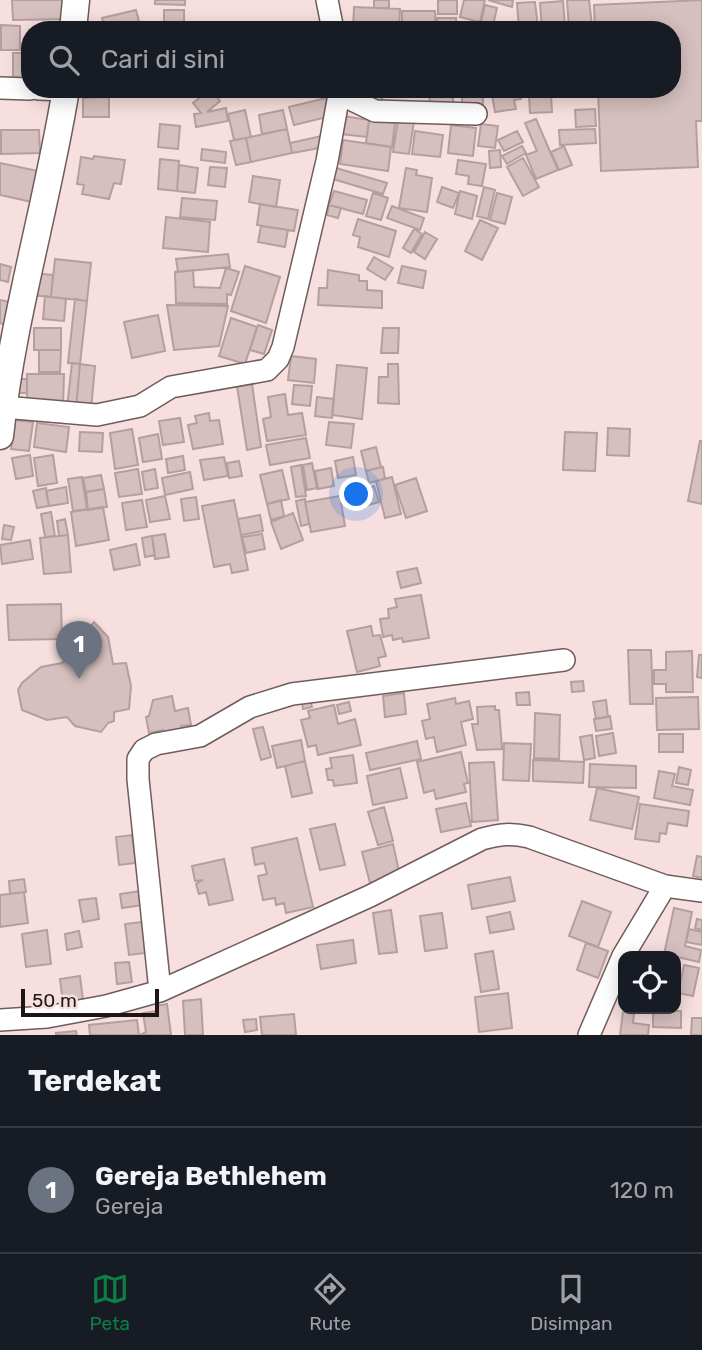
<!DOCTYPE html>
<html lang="id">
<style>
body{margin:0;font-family:Rubik,sans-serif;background:#20242c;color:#f1f3f6}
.controls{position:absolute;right:21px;bottom:21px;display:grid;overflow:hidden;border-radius:14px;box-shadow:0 4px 18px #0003}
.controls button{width:63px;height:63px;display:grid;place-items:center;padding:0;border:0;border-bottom:2px solid #363941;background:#171b24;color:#f1f3f6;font:35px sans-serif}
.scale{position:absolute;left:21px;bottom:18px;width:138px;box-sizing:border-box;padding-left:7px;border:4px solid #1e1616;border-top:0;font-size:19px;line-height:24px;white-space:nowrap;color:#1e1616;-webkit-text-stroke:5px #f6dfde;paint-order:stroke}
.you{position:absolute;left:357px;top:495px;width:24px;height:24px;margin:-18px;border:5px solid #fff;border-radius:50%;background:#1a73e8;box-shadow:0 0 0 10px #1a73e833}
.badge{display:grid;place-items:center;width:46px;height:46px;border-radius:50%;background:#0b8043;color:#fff;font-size:23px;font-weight:700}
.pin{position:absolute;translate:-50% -58px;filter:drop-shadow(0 2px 4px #0008)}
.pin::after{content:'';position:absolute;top:37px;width:24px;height:21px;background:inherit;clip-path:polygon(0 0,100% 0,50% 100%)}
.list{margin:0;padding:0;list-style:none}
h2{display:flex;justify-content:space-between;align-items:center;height:91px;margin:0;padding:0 28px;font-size:30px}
h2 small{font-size:23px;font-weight:400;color:#9ea1a6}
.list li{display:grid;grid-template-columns:46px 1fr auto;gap:21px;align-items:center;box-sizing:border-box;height:126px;padding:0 28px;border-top:2px solid #363941}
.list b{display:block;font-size:26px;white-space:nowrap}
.list p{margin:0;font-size:23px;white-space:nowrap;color:#9ea1a6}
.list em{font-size:23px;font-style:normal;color:#9ea1a6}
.icon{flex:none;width:38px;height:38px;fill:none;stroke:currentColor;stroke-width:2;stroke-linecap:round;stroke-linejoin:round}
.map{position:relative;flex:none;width:702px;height:1035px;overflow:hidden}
.search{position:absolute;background:#171b24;box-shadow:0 4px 18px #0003;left:21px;right:21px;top:21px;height:77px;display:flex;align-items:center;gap:18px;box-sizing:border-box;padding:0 24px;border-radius:28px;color:#9ea1a6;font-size:26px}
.sheet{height:217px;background:#171b24}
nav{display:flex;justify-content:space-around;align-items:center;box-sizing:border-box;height:98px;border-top:2px solid #363941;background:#171b24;font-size:19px;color:#9ea1a6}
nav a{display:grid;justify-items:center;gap:4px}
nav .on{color:#0b8043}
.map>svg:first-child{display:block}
.building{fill:#d6c0bf;stroke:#b59f9e;stroke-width:2}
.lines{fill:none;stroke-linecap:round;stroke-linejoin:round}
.minor-casing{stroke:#6f5c5b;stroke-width:24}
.tertiary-casing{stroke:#6f5c5b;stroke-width:29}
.minor{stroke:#fff;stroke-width:21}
.tertiary{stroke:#fff;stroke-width:26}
</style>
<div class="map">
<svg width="702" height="1035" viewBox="0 0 702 1035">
<rect width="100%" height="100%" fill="#f6dfde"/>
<path class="building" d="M12 0H69L70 19 13 20Z
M155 0H185V5L155 4Z
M374 0H389V8H374Z
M438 0H457V14H438Z
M464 0H485L480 22 460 17Z
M488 0H513L512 7Z
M567 0H589L592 26 569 28Z
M702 0V121H696L698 167 601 171 598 89H672V30H595L594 5Z
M563 1 565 26 542 28 540 3Z
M535 2 538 28 519 29 517 3Z
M485 5 497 8 492 29 480 26Z
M354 7 400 9 399 30H353Z
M136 10 140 25 105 30 102 18Z
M164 10H184V30H164Z
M402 11H435L436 30H402Z
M437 18H456V30H438Z
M1 25 20 26V50H1Z
M13 53H30V79H13Z
M211 89 220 101 207 112 226 108 228 121 196 127 194 114 201 113 193 103Z
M227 89H242L233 97Z
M354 89H383L381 108Z
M393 89H428V95H392Z
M430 89H453V109L429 108Z
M462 89H483V108H462Z
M491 89H520L521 99 514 100 516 109 495 112Z
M551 94 552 112 530 113 529 96Z
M109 97V117H83V98Z
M326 98 331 116 294 125 289 107Z
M595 109 596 126 576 127 575 110Z
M245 110 251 137 234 140 228 114Z
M283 110 287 129 262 134 259 115Z
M343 116 369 120 367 137 341 134Z
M398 119 414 121 409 154 393 152Z
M536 119 558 170 536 179 526 155 537 151 525 123Z
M369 120 395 123 392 147 366 143Z
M160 124 180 126 178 149 158 147Z
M481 124 498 126 495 148 478 146Z
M451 125 476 128 473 156 448 153Z
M287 129 292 153 251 162 246 138Z
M595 129 596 143 560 145 559 130Z
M1 130H39L40 153 1 154Z
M415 131 443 135 440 157 412 154Z
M517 131 523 142 504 151 498 140Z
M322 136 325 147 292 153 290 143Z
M246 138 251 162 236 165 230 141Z
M343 140 391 147 388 171 340 164Z
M522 146 526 153 507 164 502 156Z
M564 146 572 165 559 170 551 152Z
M202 149 226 152 225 163 201 160Z
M500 150 501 167 490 168 489 151Z
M94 156 125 160 121 184 114 183 109 199 82 194 84 185 77 184 81 157 93 159Z
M523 158 539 187 523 196 507 167Z
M160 159 179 161 177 191 158 189Z
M458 160 486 164 482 186 468 184 469 176 456 174Z
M0 163 38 171 32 202 0 195Z
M179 165 198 168 195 193 177 191Z
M210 167 227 168 225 187 208 185Z
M336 168 387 183 383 194 333 179Z
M406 168 417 170 416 175 432 178 427 212 399 208Z
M253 176 280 180 276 207 249 202Z
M442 187 459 193 453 208 437 202Z
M484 187 495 190 488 219 477 216Z
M334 191 367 200 363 214 329 205Z
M460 191 477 196 472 219 455 214Z
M373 193 388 198 381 220 366 216Z
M497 193 512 197 505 224 490 220Z
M182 198 217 201 215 220 180 217Z
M260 204 298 210 294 231 257 225Z
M329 205 341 208 338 218 327 215Z
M392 206 424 218 420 230 387 218Z
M166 217 210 222 208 252 163 248Z
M358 219 396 231 389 257 358 247 360 237 353 235Z
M480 220 498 228 482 260 465 251Z
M261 226 288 230 285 247 258 242Z
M414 229 422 234 411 253 403 248Z
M425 232 437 239 425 259 414 252Z
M228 254 230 267 178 272 176 259Z
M374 257 393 268 385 280 367 269Z
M55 259 91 263 87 301 51 297Z
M0 264 11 267 8 282 0 280Z
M245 266 280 277 266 323 231 311Z
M402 266 426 271 423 288 398 283Z
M226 268 239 272 231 295 227 294V304L176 303 175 272 193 270 194 287 220 288Z
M328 270 359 275V281H367V290L382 291V308L318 305 319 288H327Z
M32 273 53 275 51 297 30 295Z
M45 296 66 299 64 321 43 319Z
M75 299 87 301 80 364 68 363Z
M0 300 10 302 5 325 0 323Z
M167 305 228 306 219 346 174 350Z
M158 315 165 351 132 358 124 322Z
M231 318 257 327 245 364 219 356Z
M258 325 272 330 264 354 250 350Z
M34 328H61V350H34Z
M383 328H399L398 353H381Z
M39 350H61L60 372H39Z
M291 356 316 359 314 383 288 380Z
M72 363 80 364 76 408 67 407Z
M80 364 95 366 91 410 76 408Z
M388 364H398L399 404 378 403 379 377H388Z
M337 365 367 368 362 419 332 415Z
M27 374H64L63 408 27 407Z
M17 379H27V393H17Z
M252 384 261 447 247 450 237 386Z
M294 385 312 386 310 406 292 404Z
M285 394 288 415 302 413 306 435 267 441 263 419 271 417 268 397Z
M317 397 334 399 332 418 315 416Z
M209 413 210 421 219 420 223 444 193 449 188 425 197 423 195 416Z
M180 418 184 442 163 445 159 421Z
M15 420 33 422 29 451 11 449Z
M329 422 354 424 351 448 326 445Z
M37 423 69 427 66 452 34 447Z
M608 428 630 429 629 456 607 455Z
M132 429 138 465 115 469 110 433Z
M80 432 103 433 102 452 79 451Z
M565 432 597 433 595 471 563 470Z
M158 434 162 459 143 462 139 438Z
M306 438 310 458 270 465 266 445Z
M700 441H702V504L688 501Z
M376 447 381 467 366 471 361 451Z
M30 455 33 476 16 479 12 458Z
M53 455 57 483 38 486 34 458Z
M183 456 185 470 168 473 166 459Z
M224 457 228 476 204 480 200 460Z
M353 457 356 475 338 478 335 461Z
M239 461 242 476 229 478 227 463Z
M312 463 317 488 307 490 303 465Z
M301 465 306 496 296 497 291 467Z
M383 467 385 479 369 483 366 471Z
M331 468 334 486 318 489 315 471Z
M138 469 142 494 119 497 115 473Z
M155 469 158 488 145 490 142 472Z
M282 470 289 499 267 504 260 475Z
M190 472 193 489 165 495 162 478Z
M101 475 104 489 86 492 83 478Z
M82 477 87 509 73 511 68 479Z
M392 477 401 514 385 518 376 481Z
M416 478 427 511 406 518 395 485Z
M374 486 379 502 361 507 356 492Z
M66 487 68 503 49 506 46 491Z
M46 488 49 506 37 508 33 491Z
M104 489 107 507 88 510 86 492Z
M165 496 170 519 150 522 146 500Z
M340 496 345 526 311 532 305 502Z
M196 497 199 519 184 521 181 499Z
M305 499 309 524 301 526 296 501Z
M142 500 147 527 126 530 122 503Z
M234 500 248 570 232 573 230 564 214 567 202 506Z
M281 500 284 516 271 520 267 504Z
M103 507 109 540 76 546 71 512Z
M51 512 55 536 45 537 41 514Z
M293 513 303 540 281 549 271 522Z
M260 515 263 531 241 535 238 519Z
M65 519 68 535 59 536 57 521Z
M4 525 14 527 11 540 2 539Z
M165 534 169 557 155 559 152 536Z
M262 534 265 549 246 553 242 537Z
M68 535 71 572 44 574 40 538Z
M152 536 155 555 145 557 142 538Z
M30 540 33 559 2 564 0 545Z
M136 544 140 565 114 570 110 550Z
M417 568 421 583 401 588 397 572Z
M421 595 429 638 403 642 402 638 393 640 392 635 383 637 380 619 389 618 388 609 397 607 395 599Z
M61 604 62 639 9 640 7 605Z
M94 622 108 637 113 664 126 663 131 686 129 709 114 712V721L108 723 101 732 75 726 67 717 47 720 22 710 18 690 22 683 41 667 62 663Z
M371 626 373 636 380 635 386 656 378 658 380 666 357 672 347 631Z
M628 650H651L653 704H630Z
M692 651 693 692H666V684H654V670H666V652Z
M699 655H702V678L697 677Z
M583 681 584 691 572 692 571 682Z
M529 692 530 705H517L516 693Z
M404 693 406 714 385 717 383 696Z
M172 696 175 711 188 708 191 725 181 726 183 735 164 739 163 730 149 733 146 717 149 716 153 700Z
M698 697 699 729 657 730 656 698Z
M455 698 456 704 469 701 473 719 461 722 466 745 437 752 434 737 426 739 422 721 430 719 427 704Z
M310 699 312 707 303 709 302 701Z
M606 700 608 717 596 719 593 702Z
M349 702 351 711 339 714 337 705Z
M334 705 338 724 355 719 361 745 318 755 316 745 308 747 301 720 310 718 308 711Z
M495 706V710H499L502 749 477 750 472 724H478L477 707Z
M535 713 560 715 559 759 534 758Z
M610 716 612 729 596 731 594 719Z
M263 727 271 757 261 760 253 729Z
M613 733 616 753 599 756 596 736Z
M659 734H683V752H659Z
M592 735 595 758 584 760 580 737Z
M301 740 305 761 277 768 272 746Z
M417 741 421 759 370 770 366 753Z
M504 743 531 744 529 781 503 780Z
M461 752 468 783 464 784 466 792 436 799 434 790 424 793 417 762Z
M353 755 357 783 334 786 333 780H328L326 769 332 768 330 758Z
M533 760 584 762 583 783 533 781Z
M305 761 312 793 292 797 285 766Z
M494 762 498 820 472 822 469 763Z
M590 764 636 766V788L589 787Z
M679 767 691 770 688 785 676 783Z
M400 768 407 798 373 805 367 776Z
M659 771 675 774 672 786 693 790 690 805 654 798Z
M597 788 639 797 632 829 590 820Z
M466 803 471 826 441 832 436 809Z
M640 804 689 811 687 826 668 823 666 834 660 833 659 842 635 839Z
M384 807 393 841 378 845 368 812Z
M335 824 345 865 320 870 310 829Z
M132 835 136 863 119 865 116 837Z
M297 838 313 907 286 913 284 903 276 905 275 898 263 900 258 876 267 874 264 863 255 865 252 848Z
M393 844 400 876 370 883 362 852Z
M697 856 702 857V878L693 876Z
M224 859 233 900 209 905 206 892 199 894 196 884 203 880 195 881 192 866Z
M510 877 515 901 472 909 468 885Z
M24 879 26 892 10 894 9 881Z
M141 891 143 905 122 908 120 894Z
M24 892 28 923 0 927V895Z
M96 898 99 919 83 922 79 900Z
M582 901 611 912 598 947 569 936Z
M674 908 692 912 685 946 701 950 699 962 664 954Z
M391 910 397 952 379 954 373 913Z
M510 912 514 929 490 933 487 917Z
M442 913 447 948 425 951 420 916Z
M697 919 702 920V930L695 928Z
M149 921 153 952 129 955 125 924Z
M689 929 702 932V945L686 942Z
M47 930 51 964 26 967 22 934Z
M79 931 82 947 67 950 65 934Z
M353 940 356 963 321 969 317 945Z
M586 943 608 951 598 978 577 970Z
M493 951 499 989 481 992 475 954Z
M129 962 132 982 117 984 115 963Z
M684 965 699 968 693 996 678 993Z
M80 976 83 1000 63 1003 60 979Z
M508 993 512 1028 479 1032 475 997Z
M201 999 203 1035H185L183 1001Z
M167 1004 171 1035H140L146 1032 143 1013 157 1011 156 1006Z
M653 1011H681V1028L653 1027Z
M623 1012 634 1014 633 1023 649 1025 648 1035H620Z
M294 1014 296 1035H262L260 1017Z
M692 1018H702V1035H691Z
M256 1019 257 1030 245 1032 243 1020Z
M137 1020 139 1035H90L89 1025Z
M76 1031 77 1035H56V1033Z"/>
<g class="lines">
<defs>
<path id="minor" d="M327 0 333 30
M0 88 30 89
M39 89 66 90
M340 94 375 111 476 114
M3 407 97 415 140 406 171 387 267 370 278 359 283 347 327 161 340 89
M623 956 665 886
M160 991 138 779V759L144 750 156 744 200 736 250 707 292 694 564 660
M0 1020 47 1017 106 1006 160 991 370 896 482 839C500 834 511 833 529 837L665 886 702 891
M589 1035 623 956"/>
<path id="tertiary" d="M73 30 76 0
M0 436C12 319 47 206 66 89"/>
</defs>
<use href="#minor" class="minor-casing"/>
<use href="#tertiary" class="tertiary-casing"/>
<use href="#minor" class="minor"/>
<use href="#tertiary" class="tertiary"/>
</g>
</svg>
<div class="controls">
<button><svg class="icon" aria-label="locate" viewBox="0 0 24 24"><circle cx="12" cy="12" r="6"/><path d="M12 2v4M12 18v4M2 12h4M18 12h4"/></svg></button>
</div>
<div class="scale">50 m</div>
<div class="you"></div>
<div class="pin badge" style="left:79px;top:679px;background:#6b7280">1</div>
<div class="search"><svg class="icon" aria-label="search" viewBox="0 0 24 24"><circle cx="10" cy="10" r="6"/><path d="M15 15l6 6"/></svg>Cari di sini</div>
</div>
<section class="sheet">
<h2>Terdekat<small></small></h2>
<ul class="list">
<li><span class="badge" style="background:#6b7280">1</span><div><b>Gereja Bethlehem</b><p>Gereja</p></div><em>120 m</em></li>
</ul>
</section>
<nav>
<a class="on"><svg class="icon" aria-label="map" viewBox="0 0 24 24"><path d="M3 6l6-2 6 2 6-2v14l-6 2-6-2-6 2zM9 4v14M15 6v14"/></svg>Peta</a>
<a><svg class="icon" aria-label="directions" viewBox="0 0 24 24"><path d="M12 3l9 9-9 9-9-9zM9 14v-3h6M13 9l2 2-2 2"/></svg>Rute</a>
<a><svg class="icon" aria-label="saved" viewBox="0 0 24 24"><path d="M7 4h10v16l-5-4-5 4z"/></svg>Disimpan</a>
</nav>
